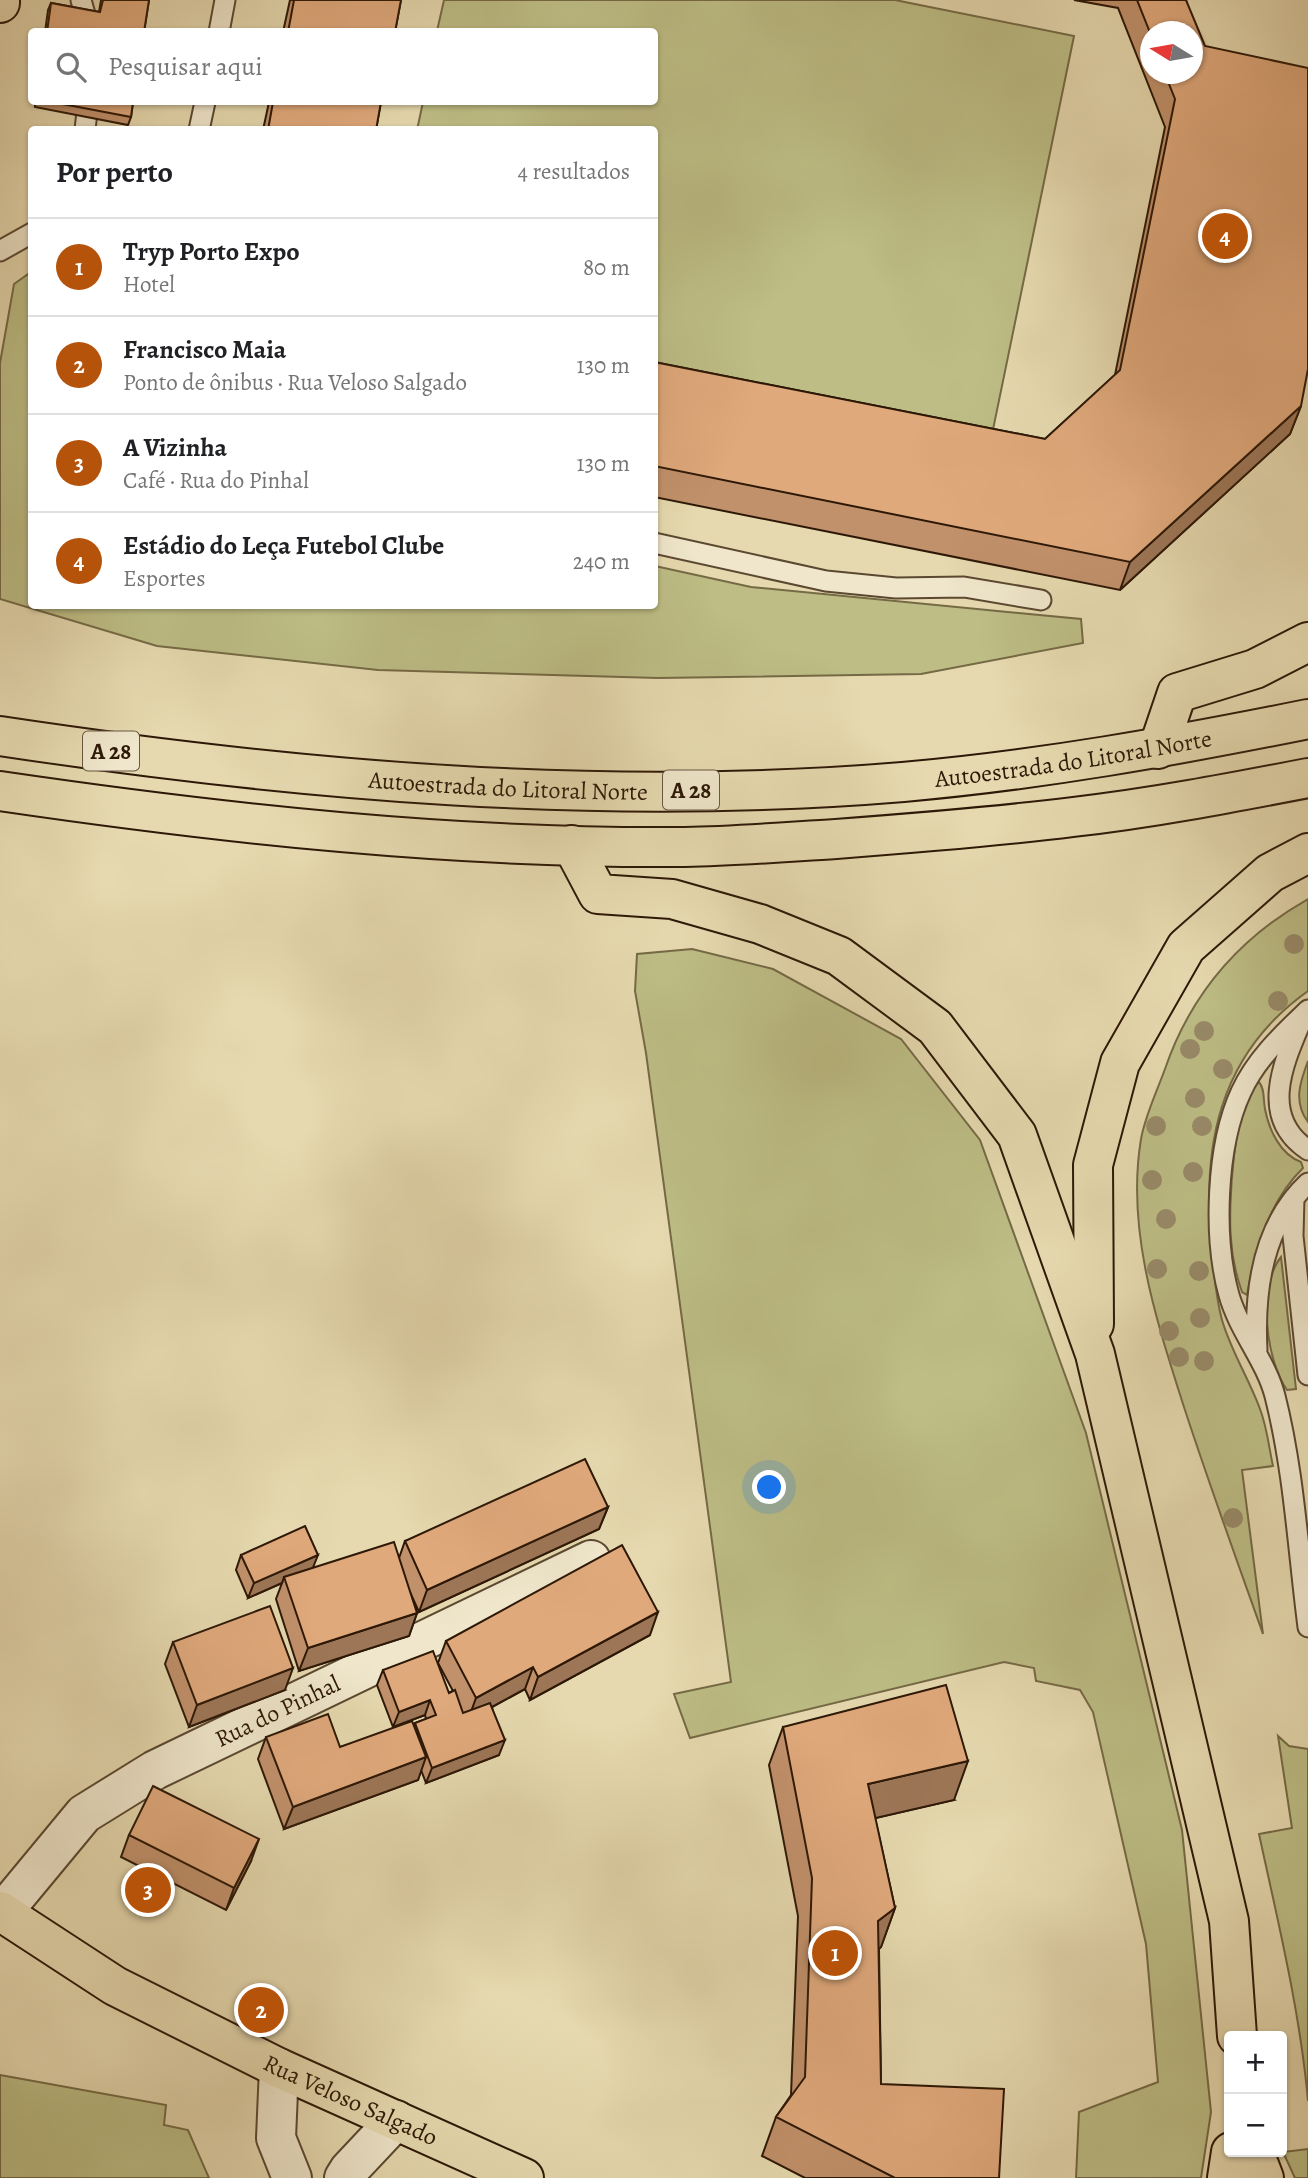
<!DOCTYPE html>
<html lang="pt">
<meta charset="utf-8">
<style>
body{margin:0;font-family:Alegreya,serif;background:#f2f2f2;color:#202124}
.controls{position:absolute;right:21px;bottom:21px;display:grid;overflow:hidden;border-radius:7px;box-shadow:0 2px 5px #0004}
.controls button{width:63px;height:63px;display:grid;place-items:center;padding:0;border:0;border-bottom:2px solid #e0e0e0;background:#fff;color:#202124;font:35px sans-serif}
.compass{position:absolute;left:1140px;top:21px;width:63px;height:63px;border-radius:50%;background:#fff;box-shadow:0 2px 5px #0004;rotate:281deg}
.you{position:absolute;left:770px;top:1488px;width:24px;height:24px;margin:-18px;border:5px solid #fff;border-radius:50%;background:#1a73e8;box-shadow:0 0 0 10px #1a73e833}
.badge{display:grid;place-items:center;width:46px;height:46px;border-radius:50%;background:#b45309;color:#fff;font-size:23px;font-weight:700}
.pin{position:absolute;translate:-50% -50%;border:4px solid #fff;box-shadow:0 2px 7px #0006}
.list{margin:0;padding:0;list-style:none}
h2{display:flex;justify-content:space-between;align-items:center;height:91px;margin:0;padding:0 28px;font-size:30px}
h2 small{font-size:23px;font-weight:400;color:#757577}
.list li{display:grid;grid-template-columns:46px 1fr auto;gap:21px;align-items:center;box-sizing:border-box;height:98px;padding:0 28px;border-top:2px solid #e0e0e0}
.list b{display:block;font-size:26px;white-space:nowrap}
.list p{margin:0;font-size:23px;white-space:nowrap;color:#757577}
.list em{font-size:23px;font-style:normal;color:#757577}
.icon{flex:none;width:38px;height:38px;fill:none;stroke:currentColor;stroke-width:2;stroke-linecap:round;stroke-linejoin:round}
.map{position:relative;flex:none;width:1308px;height:2178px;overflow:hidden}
.search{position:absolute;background:#fff;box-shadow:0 2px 5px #0004;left:28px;top:28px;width:630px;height:77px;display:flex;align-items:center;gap:18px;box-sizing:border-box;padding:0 24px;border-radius:7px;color:#757577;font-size:26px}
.panel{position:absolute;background:#fff;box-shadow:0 2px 5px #0004;left:28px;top:126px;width:630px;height:483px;border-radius:7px}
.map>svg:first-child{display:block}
.green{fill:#bdbd85;stroke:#756a46;stroke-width:2}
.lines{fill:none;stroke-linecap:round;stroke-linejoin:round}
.service-casing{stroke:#5b4831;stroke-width:23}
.minor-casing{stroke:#5b4831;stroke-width:42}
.primary-casing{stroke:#2d1807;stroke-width:42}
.motorway-casing{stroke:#2d1807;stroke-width:42}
.service{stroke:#efe6cb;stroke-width:19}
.minor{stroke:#efe6cb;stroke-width:38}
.primary{stroke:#e6d9af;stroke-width:38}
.motorway{stroke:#e6d9af;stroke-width:38}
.tree{fill:#988a68}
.wall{fill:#c1916b;stroke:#2d1807;stroke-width:2;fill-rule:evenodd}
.shaded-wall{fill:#9d7657;stroke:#2d1807;stroke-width:2}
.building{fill:#e0a97c;stroke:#2d1807;stroke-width:2}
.labels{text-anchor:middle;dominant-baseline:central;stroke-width:7;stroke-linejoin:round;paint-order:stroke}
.shield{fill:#efe6cb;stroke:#675642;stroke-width:2}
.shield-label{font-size:23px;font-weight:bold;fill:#2d1807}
.street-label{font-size:24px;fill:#2d1807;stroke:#efe6cb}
</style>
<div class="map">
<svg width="1308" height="2178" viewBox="0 0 1308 2178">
<rect width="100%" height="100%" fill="#e6d9af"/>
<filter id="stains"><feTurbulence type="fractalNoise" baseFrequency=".00286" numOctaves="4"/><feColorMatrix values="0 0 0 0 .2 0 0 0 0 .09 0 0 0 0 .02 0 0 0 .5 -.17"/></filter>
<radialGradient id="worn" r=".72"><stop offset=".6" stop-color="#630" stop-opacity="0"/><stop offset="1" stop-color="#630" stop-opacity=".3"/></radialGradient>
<path class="green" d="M444 0H895L1074 36 989 449 655 383 654 130H417L423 102H654V32L437 31Z
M31 272 32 606H654L655 566 751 587 1081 619 1083 643 921 674 658 678 378 670 157 646 0 599V363L14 284Z
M1308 899V991C1218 1055 1201 1147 1212 1252 1214 1275 1216 1298 1222 1320 1231 1351 1249 1379 1260 1409 1267 1427 1269 1448 1273 1466L1242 1470 1263 1634C1236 1558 1208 1481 1183 1404 1156 1319 1126 1229 1141 1139 1145 1116 1157 1091 1165 1069 1191 993 1239 938 1308 899Z
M692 949 773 969 901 1039 980 1140 1086 1433 1182 1830 1211 2112 1201 2178H1076L1079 2112 1158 2082 1146 1944 1093 1712 1080 1690 1036 1681 1034 1668 1004 1662 690 1738 674 1694 731 1682 646 1053 635 991 637 954Z
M1308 1061V1122C1293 1102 1300 1082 1308 1061Z
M1259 1082C1265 1089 1263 1099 1265 1109 1269 1130 1280 1154 1301 1162L1303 1168C1269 1201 1255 1250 1247 1295L1242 1292C1236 1275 1232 1257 1231 1239 1228 1210 1233 1096 1259 1082Z
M1281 1257 1296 1389 1287 1390C1266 1361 1257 1286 1281 1257Z
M1278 1736 1289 1746 1308 1749V2101C1300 2011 1278 1922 1259 1834L1292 1828Z
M0 2075 166 2105 164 2125 188 2130 209 2178H0Z
M1308 2149V2178H1295L1283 2152Z"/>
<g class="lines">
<defs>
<path id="service" d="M81 0 90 32
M219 32 225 0
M85 130 88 102
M199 130 205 102
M0 251 32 233
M654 543 826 581 896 588 964 587 1041 600
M1308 1010C1283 1034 1256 1059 1241 1092 1216 1146 1213 1238 1229 1295 1239 1331 1266 1361 1275 1396 1294 1471 1298 1550 1308 1627
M1300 1024C1282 1066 1260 1118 1308 1150
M1294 1198 1293 1236 1308 1375
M1257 1350C1254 1291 1263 1225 1308 1183"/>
<g id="minor">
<path id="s1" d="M2 1913 84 1814 155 1770 591 1560"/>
<path d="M279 2068 276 2138 292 2178"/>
<path d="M344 2178 349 2170 396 2120"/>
</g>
<g id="primary">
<path d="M0 3V0"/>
<path id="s2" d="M0 1911 115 1986 279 2068 524 2178"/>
</g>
<g id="motorway">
<path id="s3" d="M0 736C299 781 601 807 903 782 1040 770 1174 746 1308 719"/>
<path d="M1158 749 1177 693 1255 669 1308 642"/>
<path d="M0 791C225 824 457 849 685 847 735 846 786 842 836 839 915 833 994 827 1073 817 1152 808 1230 793 1308 778"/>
<path d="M572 845 598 894 672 899 760 924 839 956 935 1027 1017 1135 1095 1354 1229 1921 1237 2036"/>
<path d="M1094 1324 1093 1165 1120 1063 1186 947 1270 873 1308 853"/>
<path d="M1254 2152 1264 2178"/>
<path d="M1227 2178 1231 2152"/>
</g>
</defs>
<use href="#service" class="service-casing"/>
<use href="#minor" class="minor-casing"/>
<use href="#primary" class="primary-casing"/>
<use href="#motorway" class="motorway-casing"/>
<use href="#service" class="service"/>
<use href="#minor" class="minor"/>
<use href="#primary" class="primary"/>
<use href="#motorway" class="motorway"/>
</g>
<g class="tree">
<circle cx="1294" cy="944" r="10"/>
<circle cx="1278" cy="1001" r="10"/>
<circle cx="1204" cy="1031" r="10"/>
<circle cx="1190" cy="1049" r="10"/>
<circle cx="1223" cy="1069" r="10"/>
<circle cx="1195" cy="1098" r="10"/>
<circle cx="1156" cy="1126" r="10"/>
<circle cx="1202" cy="1126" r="10"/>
<circle cx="1193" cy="1172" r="10"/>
<circle cx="1152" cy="1180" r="10"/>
<circle cx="1166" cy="1219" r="10"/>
<circle cx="1157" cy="1269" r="10"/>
<circle cx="1199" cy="1271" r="10"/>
<circle cx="1200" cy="1318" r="10"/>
<circle cx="1169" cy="1331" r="10"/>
<circle cx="1179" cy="1357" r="10"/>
<circle cx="1204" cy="1361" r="10"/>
<circle cx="1233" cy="1518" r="10"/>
</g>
<path class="wall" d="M101 0H149L144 32H45L48 10 51 3 99 12Z
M290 0H401L395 32H283Z
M1074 0H1186L1301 406 1290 434 1120 590 654 497V362L1045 439 1115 375 1165 127 1118 8ZM1151 32 1193 74H1151Z
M35 102H133L131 117 128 125 35 107Z
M269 102H381L376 130H263Z
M608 1507 599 1529 419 1612 409 1590 417 1613 409 1636 299 1671 276 1599 282 1583 248 1598 236 1570 241 1555 313 1568 399 1558 405 1541Z
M650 1635 530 1700 525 1689 492 1707 499 1755 426 1783 421 1770 418 1780 284 1829 258 1759 266 1737 340 1747 414 1725 415 1723 426 1719 425 1715 393 1727 377 1685 383 1670 449 1693 453 1691 438 1663 446 1641Z
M173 1642 285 1690 189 1727 165 1664Z
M783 1727 954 1800 875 1818 895 1908 881 1947 879 1949 881 2084 999 2178H805L762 2156 776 2117 791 2095 798 1916 769 1765Z
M129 1835 251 1861 226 1910 121 1857Z"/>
<path class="shaded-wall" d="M1301 406 1290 434 1120 590 1130 562Z
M608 1507 599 1529 419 1612 427 1590Z
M318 1555 312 1570 284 1577 282 1583 248 1598 254 1583Z
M658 1612 650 1635 530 1700 538 1677Z
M417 1613 409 1636 299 1671 308 1648Z
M533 1667 525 1689 468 1720 476 1698Z
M293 1668 285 1690 189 1727 197 1705Z
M430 1700 425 1715 393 1727 399 1712Z
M505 1740 499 1755 426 1783 432 1768Z
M426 1757 418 1780 284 1829 293 1807Z
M968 1761 954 1800 854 1823 868 1784Z
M259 1839 251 1861 226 1910 234 1888Z
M895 1908 881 1947 864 1960 878 1921Z"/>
<path class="building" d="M103 0H149L144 32H47L51 3 100 12Z
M294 0H401L395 32H288Z
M1137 0H1186L1205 46 1308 68V369L1301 406 1130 562 654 466V362L1045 439 1120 370 1175 99 1165 74H1193V32H1151V35Z
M52 102H133L131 117Z
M273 102H381L376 130H268Z
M585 1459 608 1507 427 1590 405 1541Z
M305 1526 318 1555 254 1583 241 1555Z
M394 1542 417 1613 308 1648 284 1577Z
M622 1545 658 1612 538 1677 533 1667 476 1698 446 1641Z
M270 1606 293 1668 197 1705 173 1642Z
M433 1651 449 1693 455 1690 463 1713 490 1703 505 1740 432 1768 415 1723 436 1715 430 1700 399 1712 383 1670Z
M946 1685 968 1761 868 1784 895 1908 878 1921 881 2084 1004 2089 999 2178H895L776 2117 805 2077 812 1878 783 1727Z
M328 1714 340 1747 412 1721 426 1757 293 1807 266 1737Z
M153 1786 259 1839 234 1888 129 1835Z"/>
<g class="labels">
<g class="shield">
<rect x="83" y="731.5" width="56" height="39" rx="5"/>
<rect x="663" y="770.5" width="56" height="39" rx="5"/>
</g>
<g class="shield-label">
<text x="111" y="751">A 28</text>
<text x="691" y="790">A 28</text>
</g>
<g class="street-label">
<text stroke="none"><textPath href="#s3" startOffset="1078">Autoestrada do Litoral Norte</textPath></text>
<text stroke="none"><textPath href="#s3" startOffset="511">Autoestrada do Litoral Norte</textPath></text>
<text stroke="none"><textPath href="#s1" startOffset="348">Rua do Pinhal</textPath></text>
<text stroke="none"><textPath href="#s2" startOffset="399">Rua Veloso Salgado</textPath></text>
</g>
</g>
<rect width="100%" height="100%" filter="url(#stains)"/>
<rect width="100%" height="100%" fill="url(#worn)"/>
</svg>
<div class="controls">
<button>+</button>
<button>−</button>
</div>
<svg class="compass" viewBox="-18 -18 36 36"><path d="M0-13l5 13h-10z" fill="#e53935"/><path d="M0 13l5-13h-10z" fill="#757577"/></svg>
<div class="you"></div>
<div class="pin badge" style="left:835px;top:1953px">1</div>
<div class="pin badge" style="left:261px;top:2010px">2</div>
<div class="pin badge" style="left:148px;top:1890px">3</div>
<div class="pin badge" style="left:1225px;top:236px">4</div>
<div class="search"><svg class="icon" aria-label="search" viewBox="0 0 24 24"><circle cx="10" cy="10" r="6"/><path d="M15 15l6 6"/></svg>Pesquisar aqui</div>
<section class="panel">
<h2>Por perto<small>4 resultados</small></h2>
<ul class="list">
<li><span class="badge">1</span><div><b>Tryp Porto Expo</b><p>Hotel</p></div><em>80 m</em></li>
<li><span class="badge">2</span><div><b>Francisco Maia</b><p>Ponto de ônibus · Rua Veloso Salgado</p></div><em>130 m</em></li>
<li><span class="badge">3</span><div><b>A Vizinha</b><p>Café · Rua do Pinhal</p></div><em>130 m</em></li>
<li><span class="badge">4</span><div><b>Estádio do Leça Futebol Clube</b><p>Esportes</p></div><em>240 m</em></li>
</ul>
</section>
</div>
